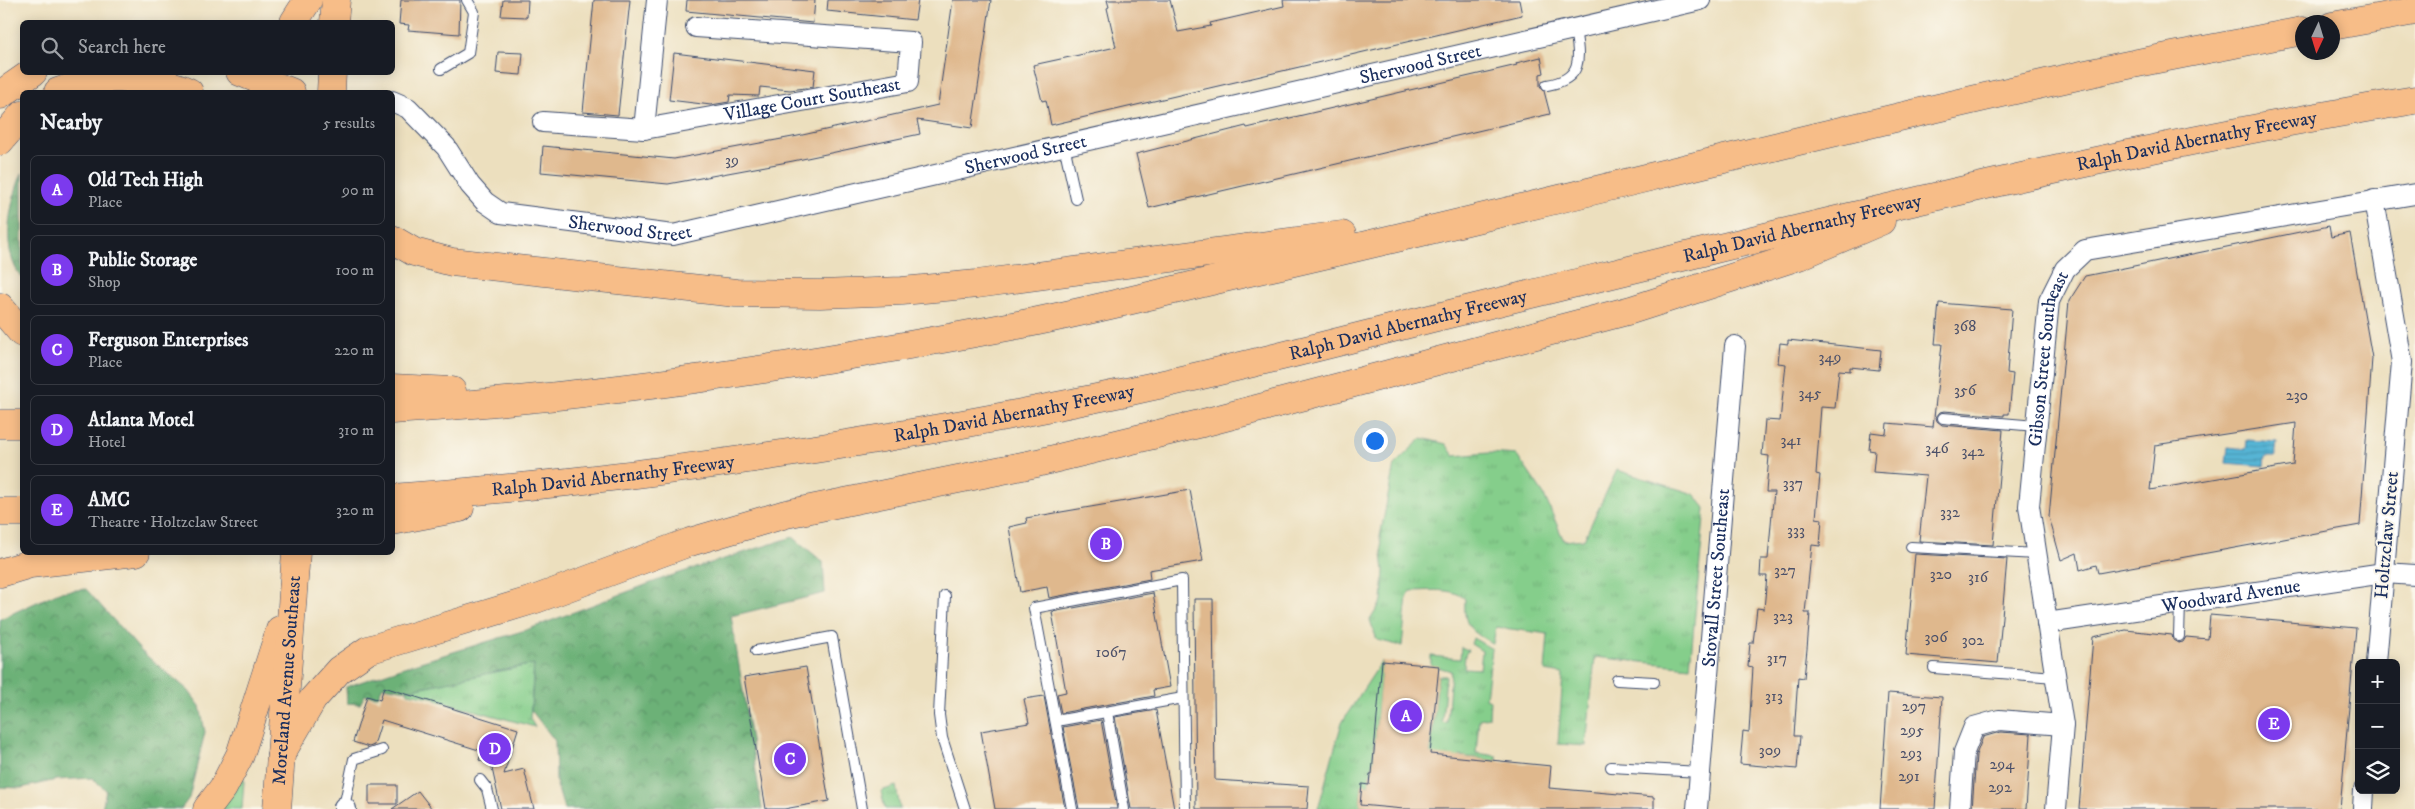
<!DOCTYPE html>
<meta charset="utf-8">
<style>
body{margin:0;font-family:"IM FELL DW Pica",serif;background:#20242c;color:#f1f3f6}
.controls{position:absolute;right:15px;bottom:15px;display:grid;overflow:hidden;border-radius:8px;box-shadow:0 2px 12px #0003}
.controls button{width:45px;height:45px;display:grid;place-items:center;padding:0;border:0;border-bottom:1px solid #363941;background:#171b24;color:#f1f3f6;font:25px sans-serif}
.compass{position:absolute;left:2295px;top:15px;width:45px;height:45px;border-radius:50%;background:#171b24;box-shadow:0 2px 12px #0003;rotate:184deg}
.you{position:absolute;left:1374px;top:440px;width:18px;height:18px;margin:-12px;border:4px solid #fff;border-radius:50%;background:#1a73e8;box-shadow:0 0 0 8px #1a73e833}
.badge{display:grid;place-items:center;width:32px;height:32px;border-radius:50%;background:#7c3aed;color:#fff;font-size:16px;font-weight:700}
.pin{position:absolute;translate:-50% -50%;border:2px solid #fff;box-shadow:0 1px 5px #0006}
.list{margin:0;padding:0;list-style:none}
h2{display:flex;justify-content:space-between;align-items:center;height:65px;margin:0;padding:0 20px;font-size:21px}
h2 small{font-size:16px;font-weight:400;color:#9ea1a6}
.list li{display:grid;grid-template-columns:32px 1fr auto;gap:15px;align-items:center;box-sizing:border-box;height:70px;margin:0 10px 10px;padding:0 10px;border:1px solid #363941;border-radius:8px}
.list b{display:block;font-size:19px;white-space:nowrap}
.list p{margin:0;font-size:16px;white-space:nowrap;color:#9ea1a6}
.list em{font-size:16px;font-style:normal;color:#9ea1a6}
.icon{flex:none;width:28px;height:28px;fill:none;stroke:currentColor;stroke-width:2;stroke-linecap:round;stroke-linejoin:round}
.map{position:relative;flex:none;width:2415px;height:809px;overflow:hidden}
.search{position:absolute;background:#171b24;box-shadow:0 2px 12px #0003;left:20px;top:20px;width:375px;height:55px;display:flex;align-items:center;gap:12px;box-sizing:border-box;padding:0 18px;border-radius:8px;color:#9ea1a6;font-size:19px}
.panel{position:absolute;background:#171b24;box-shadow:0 2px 12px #0003;left:20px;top:90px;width:375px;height:465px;border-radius:8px}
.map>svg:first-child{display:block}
.grass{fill:url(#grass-tufts);stroke:#507e74}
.forest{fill:url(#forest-crowns);stroke:#44706a}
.water{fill:url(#water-rules);stroke:#39729a}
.building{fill:#dfb88d;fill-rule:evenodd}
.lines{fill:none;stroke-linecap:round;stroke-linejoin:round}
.lane-casing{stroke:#3a496c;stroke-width:12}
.street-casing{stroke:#3a496c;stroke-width:22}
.highway-casing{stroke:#3a496c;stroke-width:29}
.lane{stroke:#fff;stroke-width:10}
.street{stroke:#fff;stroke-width:20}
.highway{stroke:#f7bd88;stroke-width:28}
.labels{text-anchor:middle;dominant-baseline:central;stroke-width:4;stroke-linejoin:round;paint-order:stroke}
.number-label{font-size:16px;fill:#4c516a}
.street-label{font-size:19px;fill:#1b2f5e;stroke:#fbf7ec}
</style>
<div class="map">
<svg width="2415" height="809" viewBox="0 0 2415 809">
<defs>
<pattern id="grass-tufts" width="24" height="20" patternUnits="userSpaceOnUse" patternTransform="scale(1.25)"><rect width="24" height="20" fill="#85ce8b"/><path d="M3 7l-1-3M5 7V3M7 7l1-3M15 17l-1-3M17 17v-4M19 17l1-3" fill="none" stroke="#72b17a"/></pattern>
<pattern id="forest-crowns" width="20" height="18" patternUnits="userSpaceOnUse" patternTransform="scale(1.25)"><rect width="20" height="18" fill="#6cb177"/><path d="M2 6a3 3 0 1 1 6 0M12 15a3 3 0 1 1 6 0" fill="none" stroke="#589065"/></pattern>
<pattern id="water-rules" width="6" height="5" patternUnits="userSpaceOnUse" patternTransform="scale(1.25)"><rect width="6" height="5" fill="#57b5d5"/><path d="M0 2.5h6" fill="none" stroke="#4794b0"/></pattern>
</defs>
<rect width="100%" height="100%" fill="#fbf7ec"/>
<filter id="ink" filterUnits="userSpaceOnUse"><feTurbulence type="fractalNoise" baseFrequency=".02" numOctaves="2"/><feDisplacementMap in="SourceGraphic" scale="10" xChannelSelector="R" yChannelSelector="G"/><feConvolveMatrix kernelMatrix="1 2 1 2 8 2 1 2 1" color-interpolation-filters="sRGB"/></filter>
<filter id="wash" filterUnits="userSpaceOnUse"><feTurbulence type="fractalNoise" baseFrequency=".0096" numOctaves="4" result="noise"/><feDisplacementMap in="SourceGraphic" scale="20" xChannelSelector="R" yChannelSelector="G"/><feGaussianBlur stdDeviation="1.12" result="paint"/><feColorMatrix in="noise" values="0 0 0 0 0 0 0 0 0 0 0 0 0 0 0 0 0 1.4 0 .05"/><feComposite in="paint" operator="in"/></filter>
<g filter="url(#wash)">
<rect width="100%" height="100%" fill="#ecdfbe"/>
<path class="grass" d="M1422 438 1446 444 1454 456 1489 453 1517 455 1544 495 1564 541 1584 539 1617 470 1694 494 1705 508 1690 667 1595 657 1586 746 1558 744 1563 674 1545 671 1548 634 1496 627 1493 644C1470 630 1463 627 1465 599 1453 587 1427 591 1411 591L1407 596 1402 646 1377 640 1370 620 1382 601 1384 571 1380 537 1394 465Z
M1473 638 1492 649 1486 698 1490 700 1489 717 1479 719 1476 753 1497 756V761L1460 756 1457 783 1428 780 1438 676H1446L1442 722 1447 723 1451 671 1431 665V656L1460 659 1461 647 1468 650 1465 655 1464 668 1480 669 1482 651 1471 644Z
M1382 661 1372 774H1370L1369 785 1362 784 1360 805 1393 809H1318L1342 722Z
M534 664 530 719 535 727 436 700V698L408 693 407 690Z
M241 779H244V781L242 809H221Z
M896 786 900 809H885L881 791Z"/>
<path class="forest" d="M22 173V278C0 251 9 205 22 173Z
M793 537 823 562 825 593 731 616 762 809H564L556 782 555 741 531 710 534 664 407 690 383 686 378 696 365 695 360 704 347 703 346 687 404 667 529 629 664 578Z
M86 589 142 652 188 690 200 706 205 732 189 798 181 809H102L106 790 92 778 56 780 21 788 0 787V619L59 592Z"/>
<path class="water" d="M2247 440 2277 442 2275 456H2266L2265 466 2226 463 2228 447 2246 449Z"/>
<g id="blocks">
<path class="building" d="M401 0H460L459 34 408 30 409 25 399 24Z
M503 0H528L527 17 501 16Z
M594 0H630L618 115 583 112Z
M687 0H815L813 23 686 11Z
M828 0H918L915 20 827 11Z
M953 0H991L972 128 917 120 920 134 793 161 668 184 541 172 543 146 674 159 798 136 938 105Z
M1107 0H1170L1178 32 1211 26 1210 23 1284 6 1283 0H1519L1522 15 1051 125 1046 100 1042 101 1033 65 1116 47 1107 8 1109 7Z
M498 52 523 53 521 75 496 73Z
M674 53 815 70 813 87 790 90 760 87 759 96 730 95 729 102 711 105 669 100Z
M1541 57 1544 73 1540 74V86L1544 91 1550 114 1149 208 1136 154 1246 126 1247 128 1517 65 1516 63Z
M2329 226 2331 237 2350 233 2372 358 2360 525 2098 573 2096 565 2080 570 2077 553 2061 560 2049 517 2069 301 2085 276ZM2296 423 2293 465 2150 490 2155 445Z
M1939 303 2012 309 2007 373 2013 374 2009 414H2004V416L1944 411 1940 412 1936 417 1937 421 1942 425 2003 430 1993 545 1919 541 1926 476 1873 472 1875 451 1869 450 1871 432 1886 434 1887 423 1933 427 1942 344H1935Z
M1788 340 1881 350 1879 370 1850 367V371L1839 370 1835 408 1821 407 1816 474 1820 475 1816 518 1822 519 1820 546 1812 545 1805 613H1810L1807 649 1804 678 1798 677 1794 736H1800L1797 769 1740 764 1743 731 1749 732 1753 667 1748 666 1750 643H1753L1757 608 1764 609 1767 576H1760L1761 559H1768L1773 501 1774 492H1766L1769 456 1762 455 1765 420 1780 421 1786 364 1778 363 1780 343 1788 344Z
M1190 490 1203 561 1149 570 1150 579 1049 598 1047 587 1020 592 1009 527 1027 523 1026 518Z
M1915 554 2007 559 1998 663 1906 655Z
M1153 593 1170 687 1153 690 1154 696 1061 713 1057 694 1066 692 1052 612Z
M1194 599H1213L1215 780 1309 786 1307 809H1196Z
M2210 615 2356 628 2340 809H2079L2093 637 2126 630 2172 635 2173 640 2178 643 2183 642 2186 637 2208 639Z
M1382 661 1439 666 1430 754 1551 766 1549 788 1654 797V809H1404L1360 805 1362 784 1369 785 1370 774H1372Z
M806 667 829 801 784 809H766L744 677Z
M384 687 518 729 504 774 524 769 534 809H501L491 764 479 760 482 751 382 720 374 745 369 747 353 742 367 696 380 700Z
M1888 693 1942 697 1935 809H1880Z
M1044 696 1065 809H995L981 731 1029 723 1024 699Z
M1156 710 1174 809H1131L1115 717Z
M1101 720 1117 809H1079L1063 727Z
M2000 732 2031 734 2026 809H1972L1976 755 1983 737Z
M369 785H397V804H369Z
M418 791 432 809H392Z"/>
</g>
</g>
<g filter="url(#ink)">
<use href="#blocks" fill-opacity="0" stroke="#3a496c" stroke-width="1"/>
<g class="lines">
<defs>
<path id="lane" d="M441 69 468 53 474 12 467 0
M1547 85C1583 79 1580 59 1575 29
M1064 145 1076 199
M1943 418 2036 426
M1911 547 2036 554
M945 596 939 715 942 738 965 809
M2179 636 2180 603
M756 651 832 637 862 809
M1934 668 2055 677
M1617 680 1654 682
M1107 712 1124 809
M1056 721 1183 698
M1611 767 1700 772
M480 780 487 789 492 809
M344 807 354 759 382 750
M1072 809 1034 608 1182 580 1185 809"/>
<g id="street">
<path id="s1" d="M392 101 408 108 446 147 470 185 485 202 501 213 673 235 1700 0"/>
<path id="s2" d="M543 122 644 129 908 82 911 42 696 27"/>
<path d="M644 129 657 0"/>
<path d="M2374 200 2402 362 2376 663"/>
<path id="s3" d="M2047 623 2384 573 2415 575"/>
<path d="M344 807 346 809"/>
<path id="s4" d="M1697 809 1735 346"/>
<path d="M1960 809 1964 752 1974 727 1999 720 2063 725"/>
<path id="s5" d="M2056 809 2063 725 2029 506 2049 301 2065 269 2085 250 2415 194"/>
<path d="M2363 809 2364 790"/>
</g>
<g id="highway">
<path d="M294 22 308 0"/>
<path d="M334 22 336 0"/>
<path d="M2332 26 2415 11"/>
<path d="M240 72 291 92"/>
<path d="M58 92C101 74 146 73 189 92"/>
<path d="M331 92 332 72"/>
<path d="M0 95 33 72"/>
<path d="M0 141 22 115"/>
<path d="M392 239 414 252 452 262 736 293 820 294 902 291 977 284 1342 235"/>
<path d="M0 307 22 333"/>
<path d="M392 388 452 391"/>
<path d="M392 410C604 397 815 364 1023 324 1109 307 1195 284 1281 265 1551 203 1820 133 2091 73 2161 57 2232 45 2302 31"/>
<path d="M0 424H22"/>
<path id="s6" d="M392 498C641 480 887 442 1131 391 1232 370 1333 343 1433 318 1759 239 2084 154 2415 100"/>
<path d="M0 512H22"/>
<path d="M392 521 460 508"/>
<path d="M0 573 30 564 136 552"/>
<path d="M281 754 313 699 339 670 368 650 536 599 690 542 786 514 1037 463 1199 424 1631 310 1799 256 1881 221"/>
<path d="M207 809 223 788 240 755 280 630"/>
<path id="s7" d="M277 809 296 552"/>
</g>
</defs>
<use href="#lane" class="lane-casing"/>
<use href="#street" class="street-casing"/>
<use href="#highway" class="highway-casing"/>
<use href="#lane" class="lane"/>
<use href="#street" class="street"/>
<use href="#highway" class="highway"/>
</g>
</g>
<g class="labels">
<g class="number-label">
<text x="732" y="160">39</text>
<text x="1965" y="326">368</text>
<text x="1830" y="357">349</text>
<text x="1965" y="390">356</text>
<text x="1810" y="393">345</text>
<text x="2297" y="395">230</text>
<text x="1791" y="440">341</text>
<text x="1937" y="448">346</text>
<text x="1973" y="451">342</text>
<text x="1793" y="483">337</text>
<text x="1950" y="512">332</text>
<text x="1796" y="530">333</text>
<text x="1785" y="570">327</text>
<text x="1941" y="574">320</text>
<text x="1978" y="577">316</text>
<text x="1783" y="616">323</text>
<text x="1936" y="637">306</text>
<text x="1973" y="640">302</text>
<text x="1111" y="652">1067</text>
<text x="1777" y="658">317</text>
<text x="1774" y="696">313</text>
<text x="1914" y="706">297</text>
<text x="1912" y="730">295</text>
<text x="1770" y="750">309</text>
<text x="1911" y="753">293</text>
<text x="2002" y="764">294</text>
<text x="1909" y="776">291</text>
<text x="2000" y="787">292</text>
</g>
<g class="street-label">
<text stroke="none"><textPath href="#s1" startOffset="1099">Sherwood Street</textPath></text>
<text stroke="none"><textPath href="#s2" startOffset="272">Village Court Southeast</textPath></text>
<text stroke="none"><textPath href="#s6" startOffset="1842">Ralph David Abernathy Freeway</textPath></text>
<text stroke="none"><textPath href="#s1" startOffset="694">Sherwood Street</textPath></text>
<text stroke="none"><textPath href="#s1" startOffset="289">Sherwood Street</textPath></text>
<text stroke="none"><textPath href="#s6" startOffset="1438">Ralph David Abernathy Freeway</textPath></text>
<text stroke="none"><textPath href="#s6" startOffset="1032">Ralph David Abernathy Freeway</textPath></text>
<text stroke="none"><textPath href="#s5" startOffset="455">Gibson Street Southeast</textPath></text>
<text stroke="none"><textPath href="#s6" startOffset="628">Ralph David Abernathy Freeway</textPath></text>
<text stroke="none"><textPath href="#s6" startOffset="222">Ralph David Abernathy Freeway</textPath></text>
<text transform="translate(2387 535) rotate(-85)">Holtzclaw Street</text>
<text stroke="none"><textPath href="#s4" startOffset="232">Stovall Street Southeast</textPath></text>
<text stroke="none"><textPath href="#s3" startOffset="186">Woodward Avenue</textPath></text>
<text stroke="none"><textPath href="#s7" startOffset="129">Moreland Avenue Southeast</textPath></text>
</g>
</g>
</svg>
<div class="controls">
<button>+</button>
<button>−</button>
<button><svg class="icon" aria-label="layers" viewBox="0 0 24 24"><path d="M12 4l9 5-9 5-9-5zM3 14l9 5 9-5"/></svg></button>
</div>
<svg class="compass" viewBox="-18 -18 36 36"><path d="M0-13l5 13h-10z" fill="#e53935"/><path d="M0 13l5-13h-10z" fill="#9ea1a6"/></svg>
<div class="you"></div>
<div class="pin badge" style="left:1406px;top:716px">A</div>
<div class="pin badge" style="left:1106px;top:544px">B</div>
<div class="pin badge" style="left:790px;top:759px">C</div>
<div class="pin badge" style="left:495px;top:749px">D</div>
<div class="pin badge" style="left:2274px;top:724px">E</div>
<div class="search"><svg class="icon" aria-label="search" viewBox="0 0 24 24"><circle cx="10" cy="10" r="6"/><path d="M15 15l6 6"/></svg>Search here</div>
<section class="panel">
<h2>Nearby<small>5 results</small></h2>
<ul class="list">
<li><span class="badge">A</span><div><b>Old Tech High</b><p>Place</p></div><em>90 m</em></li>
<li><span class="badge">B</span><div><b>Public Storage</b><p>Shop</p></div><em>100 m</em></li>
<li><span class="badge">C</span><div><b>Ferguson Enterprises</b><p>Place</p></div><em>220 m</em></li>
<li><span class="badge">D</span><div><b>Atlanta Motel</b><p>Hotel</p></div><em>310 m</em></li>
<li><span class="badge">E</span><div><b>AMC</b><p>Theatre · Holtzclaw Street</p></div><em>320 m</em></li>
</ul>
</section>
</div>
